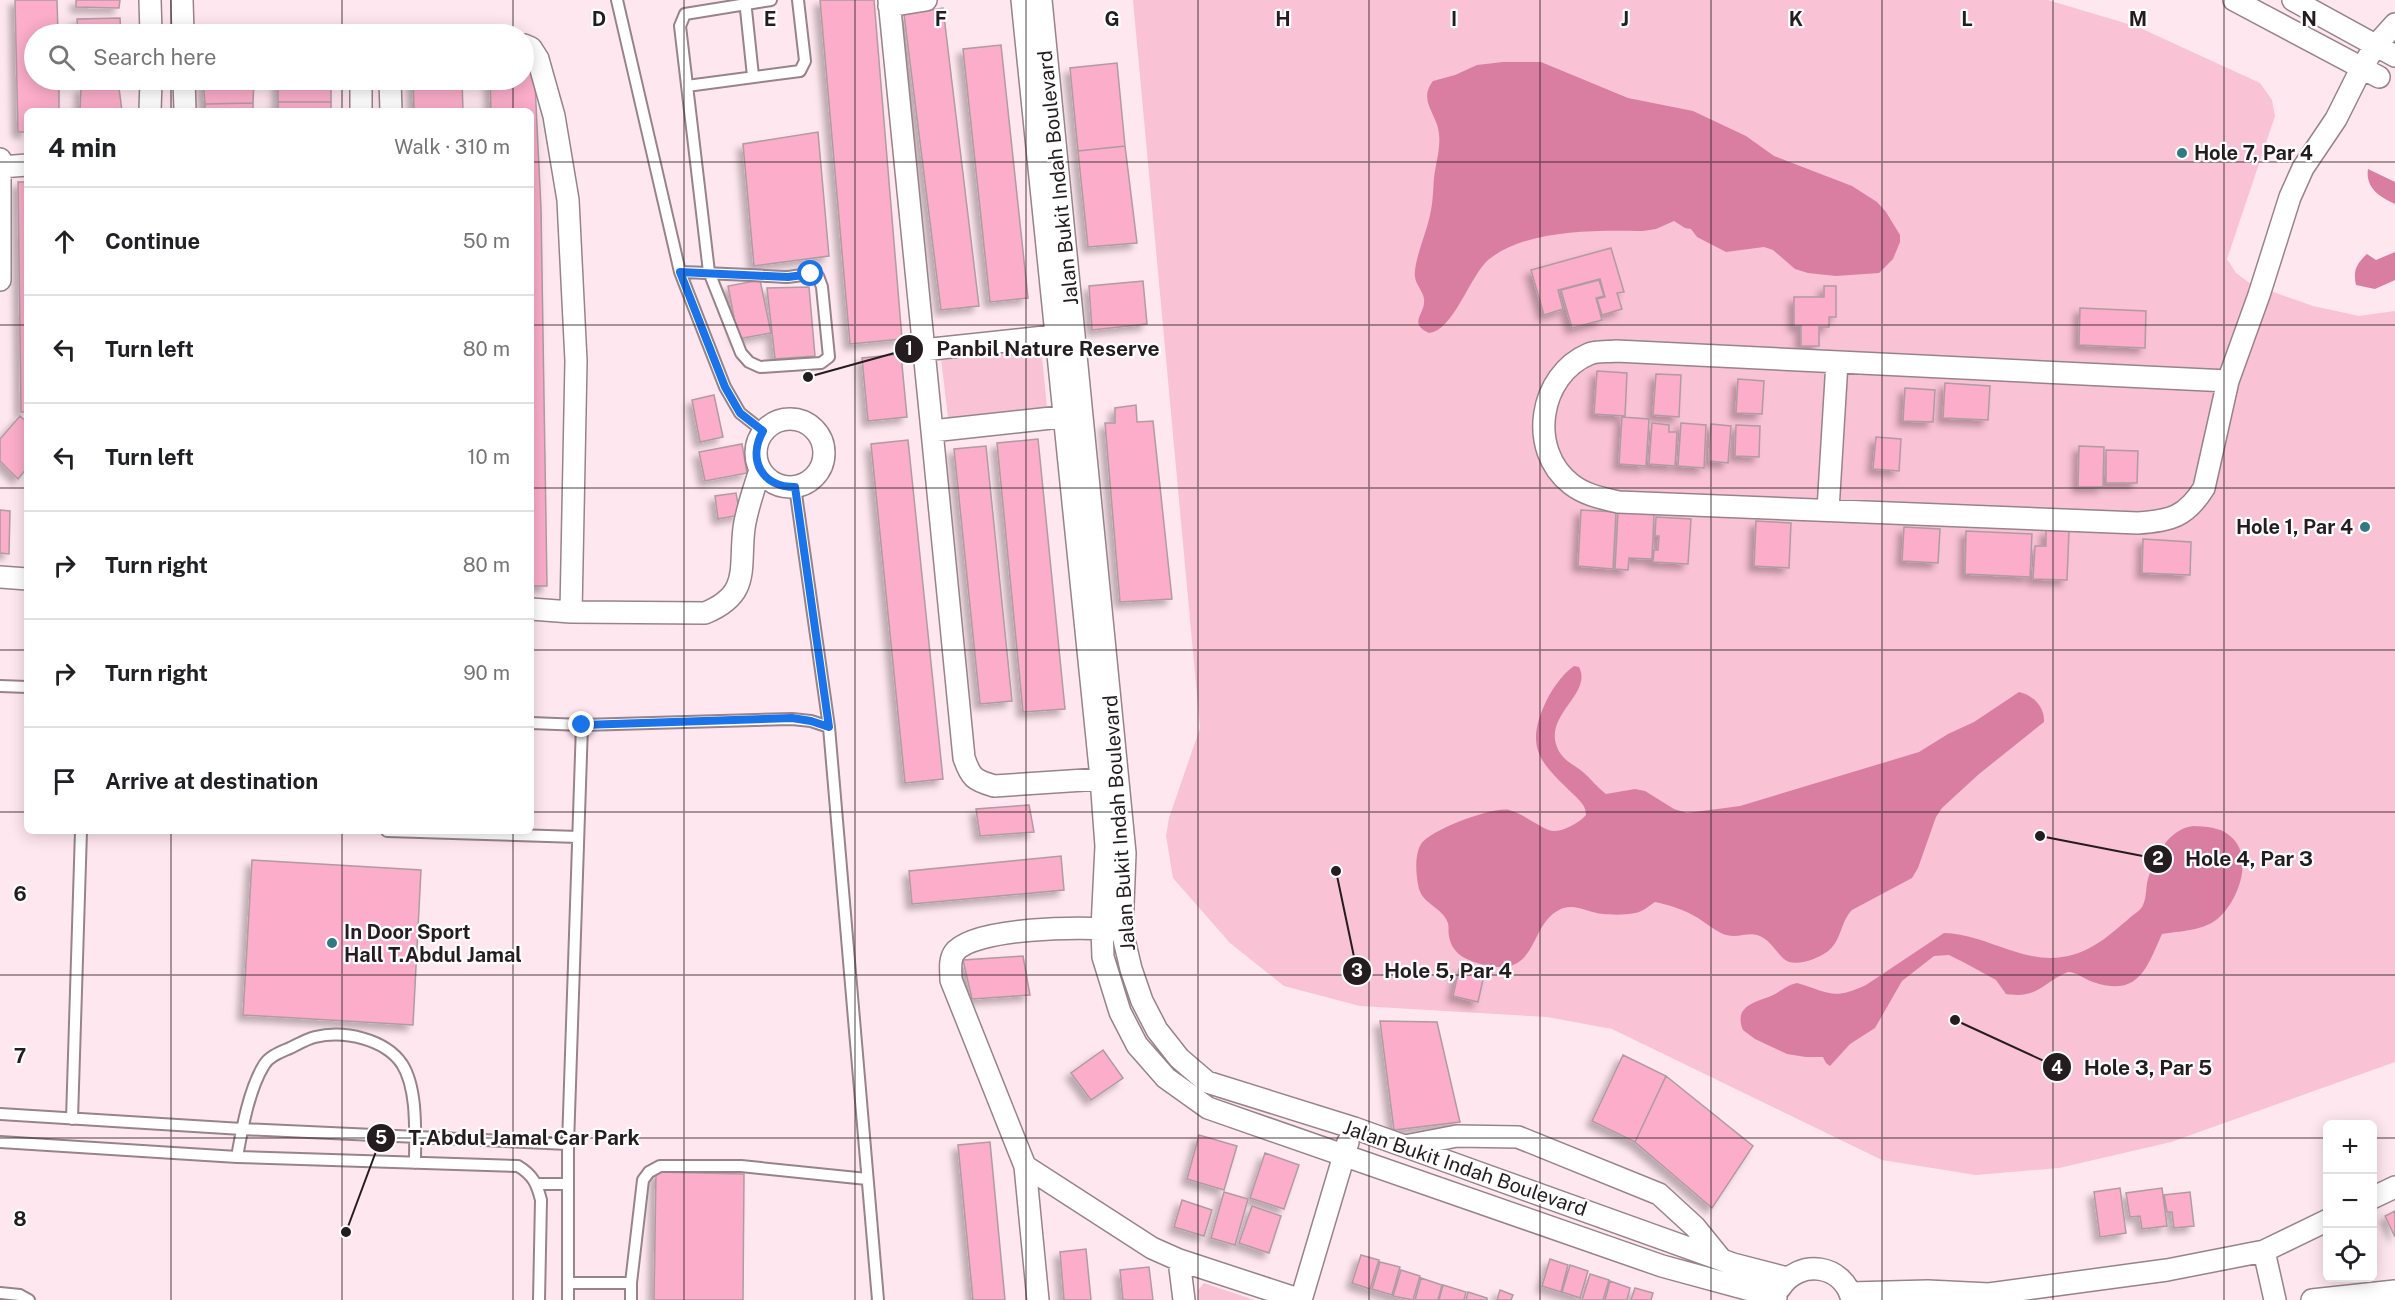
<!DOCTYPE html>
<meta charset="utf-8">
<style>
body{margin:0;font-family:"Public Sans",sans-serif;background:#f2f2f2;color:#202124}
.controls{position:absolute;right:18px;bottom:18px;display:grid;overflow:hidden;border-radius:9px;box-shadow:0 3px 15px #0003}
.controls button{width:54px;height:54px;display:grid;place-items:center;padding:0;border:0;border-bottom:2px solid #e0e0e0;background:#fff;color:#202124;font:30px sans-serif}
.stop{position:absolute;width:18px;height:18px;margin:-14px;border:4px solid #1a73e8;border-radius:50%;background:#fff}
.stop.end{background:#1a73e8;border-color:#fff;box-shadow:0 2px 6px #0008}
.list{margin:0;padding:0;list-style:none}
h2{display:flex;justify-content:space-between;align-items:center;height:78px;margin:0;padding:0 24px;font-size:26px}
h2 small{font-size:20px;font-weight:400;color:#757577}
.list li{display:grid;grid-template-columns:39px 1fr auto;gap:18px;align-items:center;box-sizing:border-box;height:108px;padding:0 24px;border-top:2px solid #e0e0e0}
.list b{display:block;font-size:22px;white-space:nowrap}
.list em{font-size:20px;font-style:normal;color:#757577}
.icon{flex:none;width:33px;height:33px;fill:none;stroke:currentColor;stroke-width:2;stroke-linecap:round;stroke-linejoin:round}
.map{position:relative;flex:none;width:2395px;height:1300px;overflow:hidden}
.search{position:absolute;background:#fff;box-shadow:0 3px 15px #0003;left:24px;top:24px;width:510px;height:66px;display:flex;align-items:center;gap:15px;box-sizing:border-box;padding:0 21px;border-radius:33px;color:#757577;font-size:22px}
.panel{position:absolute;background:#fff;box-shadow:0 3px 15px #0003;left:24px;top:108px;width:510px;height:726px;border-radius:9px}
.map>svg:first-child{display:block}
.green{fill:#f9c2d5}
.water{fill:#da7ea1}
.building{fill:#fbadc9;stroke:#b09ba2;stroke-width:1.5;filter:url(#shadow)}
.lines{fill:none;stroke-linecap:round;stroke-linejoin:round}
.lane-casing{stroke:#98838a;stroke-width:14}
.street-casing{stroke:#98838a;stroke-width:24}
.lane{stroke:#fff;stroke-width:10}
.street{stroke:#fff;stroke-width:21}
.route{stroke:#1a73e8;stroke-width:8}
.grid{fill:none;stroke:#241c1f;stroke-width:1.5;stroke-opacity:0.55}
.poi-dot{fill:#337985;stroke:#fff;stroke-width:2}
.labels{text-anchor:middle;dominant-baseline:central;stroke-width:4.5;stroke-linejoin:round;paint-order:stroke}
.poi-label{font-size:20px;font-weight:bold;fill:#241c1f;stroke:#fff;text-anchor:start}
.street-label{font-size:20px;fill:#241c1f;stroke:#fff}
.grid-label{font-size:20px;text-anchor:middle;font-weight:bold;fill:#241c1f;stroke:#fff;stroke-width:4.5;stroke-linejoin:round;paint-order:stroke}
.leader{fill:none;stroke:#241c1f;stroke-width:2}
.callout-dot{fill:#241c1f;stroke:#fff;stroke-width:2}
.mark-label{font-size:18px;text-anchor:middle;font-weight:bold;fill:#fff}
.callout-label{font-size:21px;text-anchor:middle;font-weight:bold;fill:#241c1f;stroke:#fff;stroke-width:4.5;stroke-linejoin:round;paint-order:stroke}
</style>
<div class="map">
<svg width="2395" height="1300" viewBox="0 0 2395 1300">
<defs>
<filter id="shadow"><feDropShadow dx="-5.5" dy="5.5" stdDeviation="3" flood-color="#0004"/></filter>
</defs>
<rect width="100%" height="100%" fill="#ffe7ef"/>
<path class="green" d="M1133 0H2048L2138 27 2260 83 2272 100 2275 116 2227 259 2236 273 2251 284 2313 306 2359 316 2395 311V1062L2171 1142 2059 1168 1976 1175 1882 1160 1612 1029 1547 1017 1360 1006 1284 986 1230 943 1173 878 1166 836 1169 818 1200 728Z
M1041 347 1047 408 948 418 941 358Z
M1204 1283 1254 1300H1199L1198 1290Z"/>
<path class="water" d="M1503 62H1541L1628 98 1693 111 1746 136 1774 156 1852 186 1877 202 1886 212 1900 235V242L1893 259 1879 273 1836 276 1808 273 1795 269 1773 250 1764 247 1726 252 1697 237 1691 229 1685 228 1674 221 1656 229 1643 231C1596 230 1526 229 1488 260 1470 276 1453 331 1429 333 1407 323 1426 314 1424 299 1423 291 1416 285 1415 277 1413 263 1427 231 1430 215 1433 203 1433 190 1434 178 1436 161 1442 145 1438 128 1434 111 1419 99 1433 81L1455 75 1477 65Z
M2368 169 2395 182V204C2380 197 2365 188 2368 169Z
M2395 252V280L2375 289 2356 285C2353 271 2356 264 2367 254L2376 260Z
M1574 666 1579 667C1593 694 1544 714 1557 747 1562 760 1573 764 1583 772 1591 779 1598 788 1606 794L1635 789 1645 791 1674 809 1687 813 1740 806 1919 752 1948 734 1974 722 2019 692C2033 695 2045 707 2044 722L1979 774 1942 808 1936 817 1918 868 1912 878 1852 910C1840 922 1842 941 1827 952 1817 959 1794 968 1784 959 1775 951 1770 939 1757 935 1746 932 1735 940 1721 933 1713 929 1706 923 1698 918 1685 910 1670 905 1655 902 1649 906 1642 912 1635 913 1626 915 1613 915 1603 914 1588 913 1574 902 1559 910 1528 926 1539 978 1485 965 1468 961 1452 955 1449 936 1448 931 1449 927 1448 923 1442 907 1424 905 1419 889 1416 876 1414 856 1421 844 1430 830 1494 806 1509 810 1523 813 1544 831 1554 831 1564 831 1579 823 1586 815 1586 805 1579 800 1572 793 1542 764 1525 749 1544 706 1550 692 1561 675 1574 666Z
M2193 826C2209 827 2224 827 2235 841 2253 863 2236 905 2216 920 2201 931 2180 931 2162 934 2147 967 2139 998 2093 982 2084 979 2077 972 2068 972 2043 982 2039 999 2006 994L1996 980 1965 963 1949 955 1934 956 1902 981 1875 1028 1850 1044 1830 1066 1826 1063 1823 1057H1806L1787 1054 1755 1039 1743 1030C1733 1006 1756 1002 1771 996 1780 992 1787 985 1797 983 1829 992 1832 1001 1866 985L1944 933C1987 934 2024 966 2068 956 2095 950 2113 932 2133 915 2137 912 2141 910 2143 905 2146 899 2146 890 2147 883 2153 860 2167 829 2193 826Z"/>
<path class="building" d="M15 0H57L58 34H34V80H59V111H27V132H18Z
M76 0H120L119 8 76 7Z
M820 0H874L902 339 850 344Z
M943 8 979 306 941 310 904 14Z
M120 18 121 34H78L77 19Z
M1001 45 1028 298 990 302 963 49Z
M524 62 534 63 541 209 547 586H531V111H491L490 80H524Z
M1117 63 1125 146 1078 151 1070 68Z
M203 80H254L253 103 205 104Z
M278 80H331V102H278Z
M413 80H462L463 111H414Z
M81 87 119 88 122 111H80Z
M278 102H331V111H278Z
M253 103V111H205V104Z
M818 132 829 256 754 266 743 144Z
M1125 146 1137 243 1088 247 1078 151Z
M18 182H27V412H21Z
M1611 248 1624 292 1617 293 1622 309 1602 315 1597 299 1605 297 1600 279 1558 290 1563 309 1544 315 1531 270Z
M760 280 771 333 738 339 728 286Z
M1599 280 1604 296 1596 298 1602 320 1572 328 1561 290Z
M1143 281 1147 324 1092 330 1089 286Z
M1824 286H1836V317H1829V327H1819V346H1801V326H1794V297H1824Z
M809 287 815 356 775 359 767 288Z
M2080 308 2146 311 2145 348 2079 345Z
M901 354 907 417 868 421 862 358Z
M1597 371 1627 373 1625 416 1594 414Z
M1656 374 1681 375 1679 417 1653 415Z
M1738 379 1764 381 1762 414 1736 413Z
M1945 383 1990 386 1988 420 1943 418Z
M1905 388 1935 390 1933 422 1903 421Z
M714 395 723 437 700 442 692 400Z
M1136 405 1137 422 1153 421 1172 599 1120 602 1105 423H1115V408Z
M20 416 27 422V468L18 479 0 461V439Z
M1622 417 1649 419 1646 466 1619 464Z
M1652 423 1669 425V432H1677L1675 466 1649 464Z
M1681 423 1706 425 1704 468 1678 466Z
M1711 424 1731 426 1728 463 1709 461Z
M1736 425 1760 426 1759 457 1735 456Z
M1876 437 1901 439 1899 471 1873 469Z
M1038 439 1065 709 1023 712 997 443Z
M908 440 943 779 905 783 871 444Z
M742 444 747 473 705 481 699 452Z
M986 446 1012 701 980 704 954 449Z
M2079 446 2104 447 2103 487H2078Z
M2106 450 2138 451 2137 483H2106Z
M736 493 740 515 718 519 715 496Z
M0 510 10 511 9 554 0 553Z
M1581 510 1616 512 1613 569 1578 566Z
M1618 512 1654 514 1652 559 1629 558 1628 570 1615 569Z
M1656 517 1691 519 1688 564 1653 562 1654 550H1658L1659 536H1655Z
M1756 521 1791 523 1789 568 1754 566Z
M1904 527 1940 529 1938 563 1902 561Z
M2046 530 2069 531 2067 580 2033 579 2035 546H2046Z
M1966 531 2032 534 2030 577 1965 574Z
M2143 539 2191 542 2190 575 2142 573Z
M1029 805 1034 832 980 836 976 809Z
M1061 856 1064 890 912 904 909 871Z
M252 860 421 870 413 1025 243 1015Z
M1023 956 1030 995 972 999 963 960Z
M1459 969 1484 975 1478 1002 1453 996Z
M1380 1021 1437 1022 1460 1122 1394 1130Z
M1103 1050 1123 1078 1091 1100 1071 1073Z
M1623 1055 1666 1076 1635 1142 1592 1121Z
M1666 1076 1753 1146 1712 1208 1635 1142Z
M1199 1135 1237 1146 1224 1190 1187 1179Z
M990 1142 1005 1300H973L958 1145Z
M1265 1153 1299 1165 1284 1209 1250 1198Z
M656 1172 744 1174 743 1300H654Z
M2120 1188 2126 1233 2100 1237 2094 1192Z
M2162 1188 2167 1226 2142 1229 2140 1216 2130 1217 2126 1193Z
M1224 1192 1248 1199 1235 1245 1211 1238Z
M2190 1192 2194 1226 2174 1228 2172 1212H2167L2164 1195Z
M1182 1200 1212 1210 1204 1236 1174 1227Z
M1252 1206 1281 1216 1269 1253 1239 1243Z
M2395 1211V1237L2385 1216Z
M1086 1249 1091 1300H1064L1060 1252Z
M1361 1255 1379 1260 1370 1289 1352 1283Z
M1550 1259 1568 1265 1561 1292 1542 1286Z
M1380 1262 1400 1267 1392 1295 1372 1289Z
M1570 1265 1588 1271 1580 1298 1562 1292Z
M1149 1267 1153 1300H1123L1120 1270Z
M1401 1270 1420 1276 1413 1300 1393 1296Z
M1590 1274 1609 1280 1603 1300H1582Z
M1421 1278 1442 1285 1438 1300H1415Z
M1610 1281 1630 1288 1627 1300H1605Z
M1443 1285 1466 1292 1464 1300H1439Z
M1635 1288 1653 1293 1651 1300H1631Z
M1500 1290 1513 1295 1511 1300H1497Z
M1468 1292 1487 1298V1300H1466Z"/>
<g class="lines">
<defs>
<path id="lane" d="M617 0 680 272 725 387 740 413 763 431
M745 0 753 76
M687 86 800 71 805 61 798 0
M680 272C715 273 750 275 785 277 796 277 807 272 818 276L822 287 829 357 821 363 760 367 749 362 741 353 709 272 680 26 685 14 771 0
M795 487 829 727
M0 686 27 687
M531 723 582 725 568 1144
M582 725 792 719 811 721 829 727 878 1300
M387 831 578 837
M0 1114 242 1129 568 1144V1300
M72 1119 81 831
M0 1142 237 1157 518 1166C533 1175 537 1184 541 1200L539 1300
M237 1157C242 1129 249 1089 264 1065 269 1056 281 1052 290 1048 298 1044 307 1039 315 1037 344 1030 385 1039 402 1064 418 1089 415 1134 415 1163
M537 1184H568
M568 1283H631
M0 1293 20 1295 29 1300
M631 1300V1283L643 1180 649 1172 660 1166H741L867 1179"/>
<path id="street" d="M150 0 151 34
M182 0 183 34
M889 0 932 431 1079 415
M1022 0 1101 778 1106 846 1102 928 1103 957 1120 1012 1137 1045 1166 1078 1208 1108 1662 1266 1776 1297
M1041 0 1125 853 1122 931 1131 969 1142 1001 1157 1030 1179 1058 1207 1082 1354 1128 1733 1264 1787 1278
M2234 0 2379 77
M2293 0 2395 56
M889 6 926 0
M524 45 531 48 538 59 554 116 568 200 576 361 571 612
M184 80 185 111
M361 80V111
M390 80 391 111
M150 111 151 80
M0 159V280
M1 167 27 165
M923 350 1071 334
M2228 381 1616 351C1608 352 1596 351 1589 354 1539 375 1527 450 1571 484 1585 495 1601 498 1618 502L2138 523C2170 521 2186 517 2204 488L2228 381 2259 295 2290 197 2303 168 2336 119 2362 67 2376 45 2395 24
M756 453a34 34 0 1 1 68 0a34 34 0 1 1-68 0Z
M932 431 964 758C971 778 974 780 994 786L1115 778
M1828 510 1837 362
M0 577 27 579
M531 609 571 612 705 613C751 594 739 569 744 528 747 508 754 489 760 470
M1116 930C1087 926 971 927 954 953 949 961 951 971 951 980L1025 1166 1152 1248 1179 1260 1301 1300 1348 1142
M1405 1146 1457 1136 1518 1137 1659 1194 1695 1227 1721 1259
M1025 1166 1038 1300
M2372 1198 2395 1187
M2264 1251 2275 1300
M1179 1260 1184 1300
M1780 1288C1799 1258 1844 1264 1852 1300
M1850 1293 1928 1291 1989 1294 2167 1270 2264 1251 2328 1220
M2312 1300 2395 1291"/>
</defs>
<use href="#lane" class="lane-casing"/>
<use href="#street" class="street-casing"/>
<use href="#lane" class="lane"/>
<use href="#street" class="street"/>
</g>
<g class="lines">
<path class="route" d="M582 725 792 718 811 721 829 727 795 487C762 487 747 460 763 431L740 413 725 387 680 272 788 277 811 274"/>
</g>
<path class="grid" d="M171 0V34M342 0V34M513 0V34M684 0V1300M855 0V1300M1026 0V1300M1198 0V1300M1369 0V1300M1540 0V1300M1711 0V1300M1882 0V1300M2053 0V1300M2224 0V1300M171 80V111M342 80V111M513 80V111M0 162H27M531 162H2395M0 325H27M531 325H2395M0 488H27M531 488H2395M0 650H27M531 650H2395M0 812H27M531 812H2395M171 831V1300M342 831V1300M513 831V1300M0 975H2395M0 1138H2328M2372 1138H2395"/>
<g class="poi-dot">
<circle cx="2182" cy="153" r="6"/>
<circle cx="2365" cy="527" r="6"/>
<circle cx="332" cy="943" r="6"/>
</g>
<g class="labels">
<g class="poi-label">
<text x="2194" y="153">Hole 7, Par 4</text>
<text x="2353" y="527" text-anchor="end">Hole 1, Par 4</text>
<text x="344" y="932">In Door Sport<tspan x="344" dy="23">Hall T.Abdul Jamal</tspan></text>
</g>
<g class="street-label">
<text transform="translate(1058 178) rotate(-96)">Jalan Bukit Indah Boulevard</text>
<text transform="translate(1119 823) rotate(-94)">Jalan Bukit Indah Boulevard</text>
<text transform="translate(1465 1168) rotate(19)">Jalan Bukit Indah Boulevard</text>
</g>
</g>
<g class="grid-label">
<text x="599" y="26">D</text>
<text x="770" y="26">E</text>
<text x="941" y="26">F</text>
<text x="1112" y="26">G</text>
<text x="1283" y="26">H</text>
<text x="1454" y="26">I</text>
<text x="1625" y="26">J</text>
<text x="1796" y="26">K</text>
<text x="1967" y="26">L</text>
<text x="2138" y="26">M</text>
<text x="2309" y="26">N</text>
<text x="20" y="901">6</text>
<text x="20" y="1063">7</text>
<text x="20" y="1226">8</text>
</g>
<path class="leader" d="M808 377L909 349M2040 836L2158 859M1336 871L1357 971M1955 1020L2057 1067M346 1232L381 1138"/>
<g class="callout-dot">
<circle cx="808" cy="377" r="6"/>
<circle cx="2040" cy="836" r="6"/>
<circle cx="1336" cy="871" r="6"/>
<circle cx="1955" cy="1020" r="6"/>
<circle cx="346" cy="1232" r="6"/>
<circle cx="909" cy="349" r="15"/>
<circle cx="2158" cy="859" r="15"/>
<circle cx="1357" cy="971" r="15"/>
<circle cx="2057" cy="1067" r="15"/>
<circle cx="381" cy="1138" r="15"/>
</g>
<g class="mark-label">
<text x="909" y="355">1</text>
<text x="2158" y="865">2</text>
<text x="1357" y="977">3</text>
<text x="2057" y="1074">4</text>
<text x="381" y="1144">5</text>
</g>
<g class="callout-label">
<text x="1048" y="356">Panbil Nature Reserve</text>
<text x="2249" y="866">Hole 4, Par 3</text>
<text x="1448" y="978">Hole 5, Par 4</text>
<text x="2148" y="1075">Hole 3, Par 5</text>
<text x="524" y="1145">T.Abdul Jamal Car Park</text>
</g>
</svg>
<div class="controls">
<button>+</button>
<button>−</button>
<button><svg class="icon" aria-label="locate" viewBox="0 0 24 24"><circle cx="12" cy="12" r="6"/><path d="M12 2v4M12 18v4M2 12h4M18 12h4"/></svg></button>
</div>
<div class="stop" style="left:811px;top:274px"></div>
<div class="stop end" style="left:582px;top:725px"></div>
<div class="search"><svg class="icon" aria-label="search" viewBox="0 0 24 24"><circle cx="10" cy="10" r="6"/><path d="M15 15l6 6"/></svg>Search here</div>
<section class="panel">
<h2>4 min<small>Walk · 310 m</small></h2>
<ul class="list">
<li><svg class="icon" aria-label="ahead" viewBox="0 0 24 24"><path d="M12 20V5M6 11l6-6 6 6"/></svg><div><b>Continue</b></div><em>50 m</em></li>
<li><svg class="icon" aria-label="left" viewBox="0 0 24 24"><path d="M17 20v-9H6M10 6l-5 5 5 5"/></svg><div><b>Turn left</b></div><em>80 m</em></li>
<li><svg class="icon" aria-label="left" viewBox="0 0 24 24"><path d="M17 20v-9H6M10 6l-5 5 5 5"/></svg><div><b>Turn left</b></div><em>10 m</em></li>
<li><svg class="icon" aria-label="right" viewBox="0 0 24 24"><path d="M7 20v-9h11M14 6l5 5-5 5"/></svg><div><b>Turn right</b></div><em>80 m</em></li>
<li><svg class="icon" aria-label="right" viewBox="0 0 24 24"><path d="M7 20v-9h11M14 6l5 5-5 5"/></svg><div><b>Turn right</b></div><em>90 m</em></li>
<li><svg class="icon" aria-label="arrive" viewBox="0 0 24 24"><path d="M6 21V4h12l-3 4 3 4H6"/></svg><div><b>Arrive at destination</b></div></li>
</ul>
</section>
</div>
